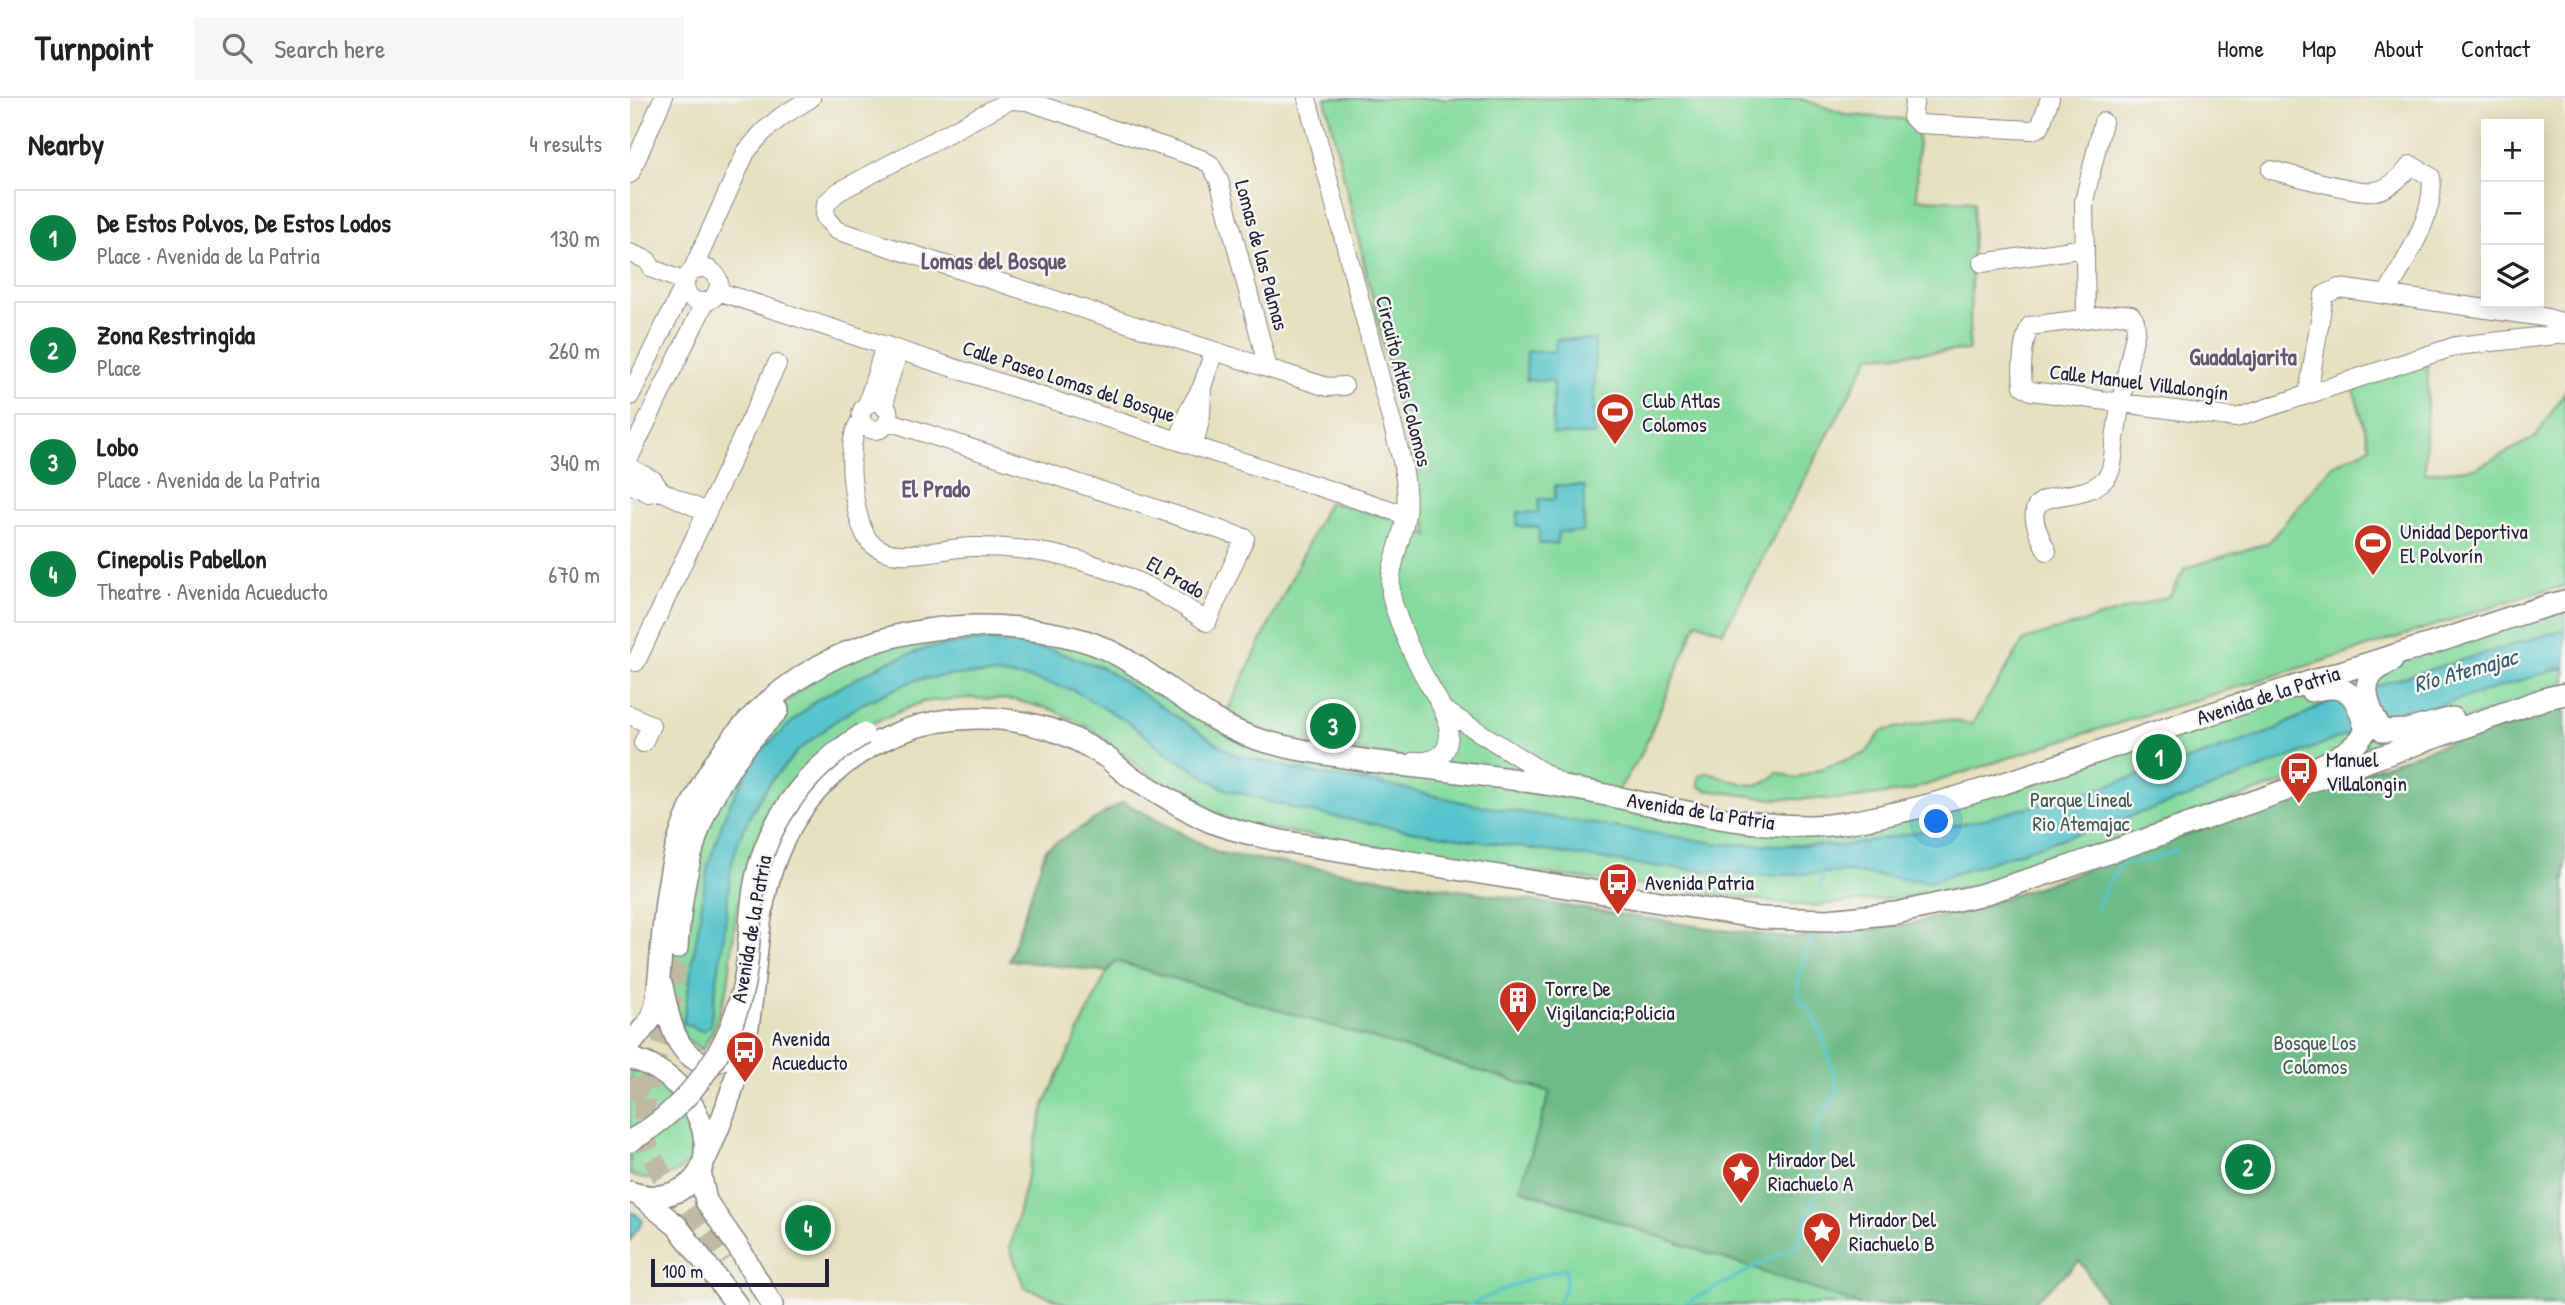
<!DOCTYPE html>
<meta charset="utf-8">
<style>
body{margin:0;font-family:"Patrick Hand",sans-serif;background:#f6f6f6;color:#202124}
.controls{position:absolute;right:21px;top:21px;display:grid;overflow:hidden;border-radius:0px;box-shadow:0 4px 18px #0003}
.controls button{width:63px;height:63px;display:grid;place-items:center;padding:0;border:0;border-bottom:2px solid #e0e0e0;background:#fff;color:#202124;font:35px sans-serif}
.scale{position:absolute;left:21px;bottom:18px;width:178px;box-sizing:border-box;padding-left:7px;border:4px solid #22223b;border-top:0;font-size:19px;line-height:24px;white-space:nowrap;color:#22223b;-webkit-text-stroke:5px #f6f6f2;paint-order:stroke}
.you{position:absolute;left:1307px;top:724px;width:24px;height:24px;margin:-18px;border:5px solid #fff;border-radius:50%;background:#1a73e8;box-shadow:0 0 0 10px #1a73e833}
.badge{display:grid;place-items:center;width:46px;height:46px;border-radius:50%;background:#0b8043;color:#fff;font-size:23px;font-weight:700}
.pin{position:absolute;translate:-50% -50%;border:4px solid #fff;box-shadow:0 2px 7px #0006}
.list{margin:0;padding:0;list-style:none}
h2{display:flex;justify-content:space-between;align-items:center;height:91px;margin:0;padding:0 28px;font-size:30px}
h2 small{font-size:23px;font-weight:400;color:#757577}
.list li{display:grid;grid-template-columns:46px 1fr auto;gap:21px;align-items:center;box-sizing:border-box;height:98px;margin:0 14px 14px;padding:0 14px;border:2px solid #e0e0e0;border-radius:0px}
.list b{display:block;font-size:26px;white-space:nowrap}
.list p{margin:0;font-size:23px;white-space:nowrap;color:#757577}
.list em{font-size:23px;font-style:normal;color:#757577}
.icon{flex:none;width:38px;height:38px;fill:none;stroke:currentColor;stroke-width:2;stroke-linecap:round;stroke-linejoin:round}
.map{position:relative;flex:none;width:1935px;height:1207px;overflow:hidden}
header{display:flex;align-items:center;gap:42px;box-sizing:border-box;height:98px;padding:0 35px;background:#fff;border-bottom:2px solid #e0e0e0}
header strong{font-size:33px}
nav{display:flex;gap:38px;margin-inline-start:auto;font-size:24px}
.search{width:490px;height:63px;background:#f6f6f6;display:flex;align-items:center;gap:18px;box-sizing:border-box;padding:0 24px;border-radius:0px;color:#757577;font-size:26px}
main{display:flex}
aside{flex:1;background:#fff}
.map>svg:first-child{display:block}
.green{fill:#87db9d;stroke:#547e6c;stroke-width:2}
.forest{fill:#6dbb84;stroke:#486e60;stroke-width:2}
.water{fill:#57c4cc;stroke:#3c7384;stroke-width:2}
.lines{fill:none;stroke-linecap:round;stroke-linejoin:round}
.stream{stroke:#57c4cc;stroke-width:3.5}
.major-tunnel{stroke:#c0baa3;stroke-width:21;stroke-dasharray:21 10;stroke-linecap:butt}
.minor-casing{stroke:#84817c;stroke-width:20}
.major-casing{stroke:#84817c;stroke-width:24}
.minor{stroke:#fff;stroke-width:18}
.major{stroke:#fff;stroke-width:21}
.major-bridge-casing{stroke:#84817c;stroke-width:24;stroke-linecap:butt}
.major-bridge{stroke:#fff;stroke-width:21}
.labels{text-anchor:middle;dominant-baseline:central;stroke-width:5;stroke-linejoin:round;paint-order:stroke}
.street-label{font-size:21px;fill:#22223b;stroke:#f6f6f2}
.poi-label{font-size:21px;fill:#22223b;stroke:#f6f6f2;text-anchor:start}
.park-label{font-size:21px;fill:#405a58;stroke:#f6f6f2}
.neighbourhood-label{font-size:23px;font-weight:bold;fill:#645570;stroke:#f6f6f2}
.water-label{font-size:23px;font-style:italic;fill:#355b6e;stroke:#f6f6f2}
</style>
<header>
<strong>Turnpoint</strong>
<div class="search"><svg class="icon" aria-label="search" viewBox="0 0 24 24"><circle cx="10" cy="10" r="6"/><path d="M15 15l6 6"/></svg>Search here</div>
<nav><a>Home</a><a>Map</a><a>About</a><a>Contact</a></nav>
</header>
<main>
<aside>
<h2>Nearby<small>4 results</small></h2>
<ul class="list">
<li><span class="badge">1</span><div><b>De Estos Polvos, De Estos Lodos</b><p>Place · Avenida de la Patria</p></div><em>130 m</em></li>
<li><span class="badge">2</span><div><b>Zona Restringida</b><p>Place</p></div><em>260 m</em></li>
<li><span class="badge">3</span><div><b>Lobo</b><p>Place · Avenida de la Patria</p></div><em>340 m</em></li>
<li><span class="badge">4</span><div><b>Cinepolis Pabellon</b><p>Theatre · Avenida Acueducto</p></div><em>670 m</em></li>
</ul>
</aside>
<div class="map">
<svg width="1935" height="1207" viewBox="0 0 1935 1207">
<rect width="100%" height="100%" fill="#f6f6f2"/>
<filter id="ink" filterUnits="userSpaceOnUse"><feTurbulence type="fractalNoise" baseFrequency=".0143" numOctaves="2"/><feDisplacementMap in="SourceGraphic" scale="14" xChannelSelector="R" yChannelSelector="G"/><feConvolveMatrix kernelMatrix="1 2 1 2 8 2 1 2 1" color-interpolation-filters="sRGB"/></filter>
<filter id="wash" filterUnits="userSpaceOnUse"><feTurbulence type="fractalNoise" baseFrequency=".00686" numOctaves="4" result="noise"/><feDisplacementMap in="SourceGraphic" scale="28" xChannelSelector="R" yChannelSelector="G"/><feGaussianBlur stdDeviation="1.57" result="paint"/><feColorMatrix in="noise" values="0 0 0 0 0 0 0 0 0 0 0 0 0 0 0 0 0 1.4 0 .05"/><feComposite in="paint" operator="in"/></filter>
<g filter="url(#wash)">
<rect width="100%" height="100%" fill="#e7e0bd"/>
<path class="green" d="M695 0H1168L1218 17 1274 21 1288 32 1287 101 1344 103 1339 252 1240 258 1093 534 1067 524 1011 657 986 696 662 641 595 618 698 404 783 426 799 438Z
M1798 265 1795 375 1846 370 1906 339 1935 293V488L1901 496 1719 555 1427 644 1278 693 1218 701H1143L1075 692 1068 687 1069 678 1078 674C1101 681 1130 699 1147 674L1165 680 1236 655 1252 633 1309 621 1342 626 1394 542 1540 498 1555 470 1638 445 1703 367 1740 349 1723 289Z
M1935 508V588L1354 787 1266 800 1180 808 901 774 611 726 552 702 460 630 423 612 385 602 340 600 292 604 214 637 178 667 144 705 119 760 106 816 98 887 84 930 72 952 55 940 38 887V848L58 799 77 721 135 626 167 594 237 547 392 533 489 561 601 636 1205 730 1607 614 1724 583 1797 552Z
M486 863 920 994 890 1091 1230 1207H440L394 1189 380 1150 415 1005 477 874Z
M0 969C33 977 84 1040 52 1071 48 1074 41 1076 37 1078 26 1082 10 1082 0 1076Z"/>
<path class="forest" d="M1935 609V1207H1477L1450 1163 1400 1207H1230L890 1091 920 994 486 863 477 874 379 862 416 751 493 704 589 755 1092 832 1161 840 1277 827 1361 805 1858 631Z"/>
<path class="water" d="M926 241 965 242 964 337 923 336V283L896 282 897 253 925 254Z
M925 387 955 388 953 434H928L927 446H909V429L887 428 888 414 908 415 909 401H925Z
M1935 531V569L1728 632 1559 699 1300 784 1216 774 1131 778 1011 767 774 732 670 712 595 691 543 659 499 625 443 592 398 580 363 576 321 577 285 582 232 606 204 624 168 653 142 682 128 703 109 740 101 769 94 836 80 928 72 933 53 925 78 768 96 714 126 657 186 602 255 565 298 550 358 542 422 552 473 570 605 657 678 674 767 689 845 707 1091 746 1213 748 1346 723 1446 697 1546 666 1640 634 1708 599Z
M0 1114 6 1116 13 1123 0 1143Z"/>
<g class="lines">
<path class="stream" d="M1191 792 1192 773
M1466 812 1477 787 1493 765 1523 761 1547 752
M839 1207 899 1181 936 1170V1186L928 1207
M1053 1207 1167 1147 1186 1097 1183 1056 1188 1025 1207 992C1198 953 1194 928 1168 897V881L1183 836"/>
</g>
</g>
<g filter="url(#ink)">
<g class="lines">
<path class="major-tunnel" d="M23 970C3 1032 16 1057 52 1107 65 1126 79 1146 93 1165
M0 1000C40 954 41 908 47 850"/>
<defs>
<path id="minor" d="M677 0 772 363C775 381 778 397 776 416 772 445 754 476 763 505 770 527 779 550 790 570 801 593 823 617 818 644 815 661 799 664 785 663
M1285 0 1282 19 1289 26 1402 32 1410 29 1420 0
M1641 72C1663 77 1727 96 1745 93 1760 91 1772 78 1781 67L1801 79C1807 115 1773 166 1756 197
M0 76 33 0
M0 155 17 162 23 171 55 184
M1352 165 1455 150
M55 187a17 17 0 1 1 34 0a17 17 0 1 1-34 0Z
M62 173 116 54 133 34 152 18 181 0
M87 193 776 417
M1456 220 1454 103 1473 24
M638 270 589 82 580 66 571 61 397 3 380 2 208 94 196 105 195 119 206 132 697 289 714 288
M1678 296 1694 197 1709 190 1913 219 1935 225
M0 298 55 186
M231 318a14 14 0 1 1 28 0a14 14 0 1 1-28 0Z
M237 307 255 247
M255 310 256 292 269 252
M231 322C213 345 223 417 237 440 241 447 248 450 254 453 276 462 319 449 344 449 429 448 509 475 577 524L615 440 258 323
M549 343 558 314 572 289 584 253
M564 348 571 318 572 293
M0 358 75 204
M0 370 23 382 31 393 76 414
M0 386 19 395 31 393
M1417 453C1376 376 1447 413 1476 380 1483 373 1483 358 1484 349 1489 309 1497 271 1506 232L1505 223 1501 217 1492 216 1400 228C1392 245 1391 270 1393 288L1401 293 1606 320 1826 248 1935 236
M6 564 147 266
M814 612 933 687
M0 617 21 627 13 645"/>
<path id="major" d="M1762 563C1755 566 1744 573 1740 580 1731 594 1744 621 1753 633L1777 632 1823 620
M1681 593C1720 583 1725 597 1736 632 1727 652 1702 661 1684 671
M47 850C54 750 75 685 148 612
M32 888C38 914 42 951 69 963 79 967 87 965 95 959
M0 947 21 921 26 907C34 844 32 780 56 721 110 584 244 515 388 530 413 533 440 537 464 546 524 569 566 622 627 641 666 653 707 658 747 664 810 672 873 679 935 689 1015 703 1096 728 1177 728 1207 728 1237 721 1265 715 1338 699 1409 674 1479 650 1584 614 1690 580 1797 547 1843 533 1888 515 1935 503
M0 960C18 965 34 974 47 987 75 1015 93 1072 48 1093 32 1100 16 1100 0 1094
M76 1059C96 1016 109 974 118 928 126 879 126 828 139 781 157 715 205 660 268 635 317 616 369 616 419 631 439 637 459 648 476 659 484 665 492 673 501 679 527 693 552 711 579 723 602 733 627 737 651 743L1130 820 1198 822 1266 815 1350 797 1435 770 1917 600 1935 596
M70 1074 76 1103 110 1152 142 1207
M10 1098 47 1128 107 1207"/>
</defs>
<use href="#minor" class="minor-casing"/>
<use href="#major" class="major-casing"/>
<use href="#minor" class="minor"/>
<use href="#major" class="major"/>
<defs>
<path id="major-bridge" d="M0 1043C62 1008 106 944 116 873 121 836 119 798 131 762 147 709 186 665 233 636"/>
</defs>
<use href="#major-bridge" class="major-bridge-casing"/>
<use href="#major-bridge" class="major-bridge"/>
</g>
</g>
<defs>
<symbol id="stadium-pin" viewBox="-11 -11 22 30"><path d="M0 17L-7.5 6A9.5 9.5 0 1 1 7.5 6Z" fill="#c8321e" stroke="#f6f6f2"/><path d="M0-5a6.5 5 0 1 0 0 10a6.5 5 0 1 0 0-10ZM-3.5-1.8h7v3.6h-7Z" fill="#fff"/></symbol>
<symbol id="bus-pin" viewBox="-11 -11 22 30"><path d="M0 17L-7.5 6A9.5 9.5 0 1 1 7.5 6Z" fill="#c8321e" stroke="#f6f6f2"/><path d="M-5-6H5V4H4V6H2V4H-2V6H-4V4H-5ZM-3.5-4V0h7V-4ZM-3.5 1.2v1.5H-2V1.2ZM2 1.2v1.5H3.5V1.2Z" fill="#fff"/></symbol>
<symbol id="building-pin" viewBox="-11 -11 22 30"><path d="M0 17L-7.5 6A9.5 9.5 0 1 1 7.5 6Z" fill="#c8321e" stroke="#f6f6f2"/><path d="M-4-6H4V6H1V3H-1V6H-4ZM-2.5-4.3h1.7v1.8h-1.7ZM.8-4.3h1.7v1.8H.8ZM-2.5-1h1.7V.8h-1.7ZM.8-1h1.7V.8H.8Z" fill="#fff"/></symbol>
<symbol id="sight-pin" viewBox="-11 -11 22 30"><path d="M0 17L-7.5 6A9.5 9.5 0 1 1 7.5 6Z" fill="#c8321e" stroke="#f6f6f2"/><path d="M0-6L1.8-2.2L6-1.7L2.9 1.2L3.7 5.4L0 3.3L-3.7 5.4L-2.9 1.2L-6-1.7L-1.8-2.2Z" fill="#fff"/></symbol>
</defs>
<g fill-rule="evenodd">
<use href="#stadium-pin" x="963" y="292" width="44" height="60"/>
<use href="#stadium-pin" x="1721" y="423" width="44" height="60"/>
<use href="#bus-pin" x="1647" y="651" width="44" height="60"/>
<use href="#bus-pin" x="966" y="762" width="44" height="60"/>
<use href="#building-pin" x="866" y="880" width="44" height="60"/>
<use href="#bus-pin" x="93" y="930" width="44" height="60"/>
<use href="#sight-pin" x="1089" y="1051" width="44" height="60"/>
<use href="#sight-pin" x="1170" y="1111" width="44" height="60"/>
</g>
<g class="labels">
<g class="street-label">
<text transform="translate(632 157) rotate(75)">Lomas de las Palmas</text>
<text transform="translate(439 283) rotate(18)">Calle Paseo Lomas del Bosque</text>
<text transform="translate(774 283) rotate(76)">Circuito Atlas Colomos</text>
<text transform="translate(1509 284) rotate(7)">Calle Manuel Villalongín</text>
<text transform="translate(546 479) rotate(30)">El Prado</text>
<text transform="translate(1638 597) rotate(-18)">Avenida de la Patria</text>
<text transform="translate(1071 713) rotate(9)">Avenida de la Patria</text>
<text transform="translate(121 831) rotate(-80)">Avenida de la Patria</text>
</g>
<g class="poi-label">
<text x="1012" y="302">Club Atlas<tspan x="1012" dy="24">Colomos</tspan></text>
<text x="1770" y="433">Unidad Deportiva<tspan x="1770" dy="24">El Polvorín</tspan></text>
<text x="1696" y="661">Manuel<tspan x="1696" dy="24">Villalongin</tspan></text>
<text x="1015" y="784">Avenida Patria</text>
<text x="915" y="890">Torre De<tspan x="915" dy="24">Vigilancia;Policia</tspan></text>
<text x="142" y="940">Avenida<tspan x="142" dy="24">Acueducto</tspan></text>
<text x="1138" y="1061">Mirador Del<tspan x="1138" dy="24">Riachuelo A</tspan></text>
<text x="1219" y="1121">Mirador Del<tspan x="1219" dy="24">Riachuelo B</tspan></text>
</g>
<g class="park-label">
<text x="1451" y="701">Parque Lineal<tspan x="1451" dy="24">Rio Atemajac</tspan></text>
<text x="1685" y="944">Bosque Los<tspan x="1685" dy="24">Colomos</tspan></text>
</g>
<g class="neighbourhood-label">
<text x="364" y="162">Lomas del Bosque</text>
<text x="1613" y="258">Guadalajarita</text>
<text x="306" y="390">El Prado</text>
</g>
<g class="water-label">
<text transform="translate(1835 572) rotate(-16)">Río Atemajac</text>
</g>
</g>
</svg>
<div class="controls">
<button>+</button>
<button>−</button>
<button><svg class="icon" aria-label="layers" viewBox="0 0 24 24"><path d="M12 4l9 5-9 5-9-5zM3 14l9 5 9-5"/></svg></button>
</div>
<div class="scale">100 m</div>
<div class="you"></div>
<div class="pin badge" style="left:1529px;top:659px">1</div>
<div class="pin badge" style="left:1618px;top:1069px">2</div>
<div class="pin badge" style="left:703px;top:628px">3</div>
<div class="pin badge" style="left:178px;top:1130px">4</div>
</div>
</main>
